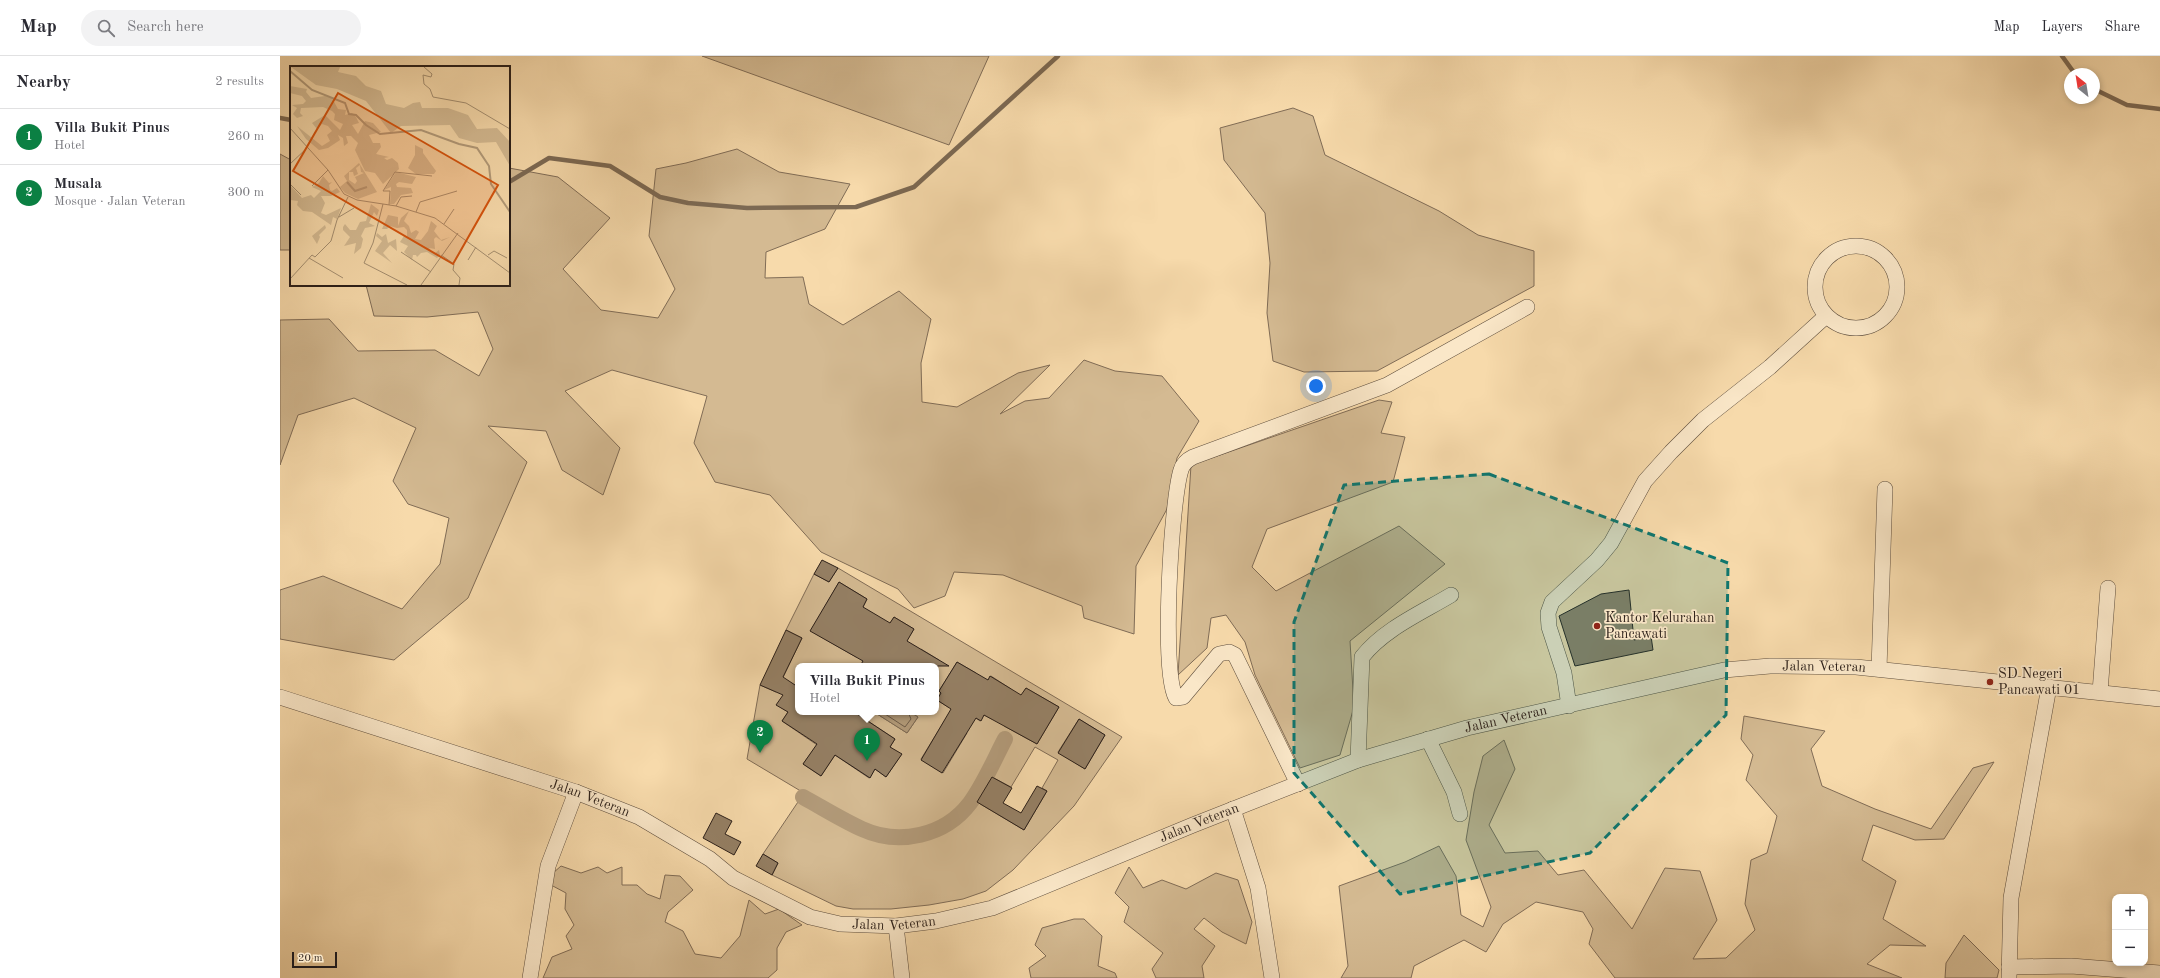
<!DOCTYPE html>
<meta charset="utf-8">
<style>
body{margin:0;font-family:"Old Standard TT",serif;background:#f2f2f3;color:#2b2b33}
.controls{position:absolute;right:12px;bottom:12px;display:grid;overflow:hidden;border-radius:8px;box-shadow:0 2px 6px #0003}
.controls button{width:36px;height:36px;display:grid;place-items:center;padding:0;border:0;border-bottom:1px solid #e1e1e2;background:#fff;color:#2b2b33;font:20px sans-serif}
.compass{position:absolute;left:1784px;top:12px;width:36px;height:36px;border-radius:50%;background:#fff;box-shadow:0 2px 6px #0003;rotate:330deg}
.scale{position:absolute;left:12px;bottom:10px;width:45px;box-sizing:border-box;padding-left:4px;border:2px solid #2b1f19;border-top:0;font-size:11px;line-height:14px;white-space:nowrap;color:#2b1f19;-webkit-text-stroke:3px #fae7c8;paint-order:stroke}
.you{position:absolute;left:1036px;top:330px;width:14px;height:14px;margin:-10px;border:3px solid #fff;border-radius:50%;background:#1a73e8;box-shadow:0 0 0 6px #1a73e833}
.badge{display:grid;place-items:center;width:26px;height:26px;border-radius:50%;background:#0b8043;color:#fff;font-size:13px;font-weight:700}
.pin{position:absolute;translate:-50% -33px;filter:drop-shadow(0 1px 2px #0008)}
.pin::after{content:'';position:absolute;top:21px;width:14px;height:12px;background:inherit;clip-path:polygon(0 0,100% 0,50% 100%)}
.popup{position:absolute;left:515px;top:607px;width:144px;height:52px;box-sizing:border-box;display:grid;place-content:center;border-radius:8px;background:#fff;filter:drop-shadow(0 1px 3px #0005);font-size:13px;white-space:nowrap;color:#7c7c81}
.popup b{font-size:15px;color:#2b2b33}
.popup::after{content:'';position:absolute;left:50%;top:100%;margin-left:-8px;border:8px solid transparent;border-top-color:#fff}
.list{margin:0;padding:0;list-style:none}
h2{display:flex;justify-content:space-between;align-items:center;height:52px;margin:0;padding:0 16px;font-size:17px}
h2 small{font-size:13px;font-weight:400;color:#7c7c81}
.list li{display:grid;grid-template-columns:26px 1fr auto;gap:12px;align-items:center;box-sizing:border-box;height:56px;padding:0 16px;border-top:1px solid #e1e1e2}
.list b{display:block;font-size:15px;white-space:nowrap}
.list p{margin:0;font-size:13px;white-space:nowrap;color:#7c7c81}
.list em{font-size:13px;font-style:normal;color:#7c7c81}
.icon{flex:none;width:22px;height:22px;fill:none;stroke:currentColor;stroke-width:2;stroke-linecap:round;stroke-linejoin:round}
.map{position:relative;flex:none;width:1880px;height:922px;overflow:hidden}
header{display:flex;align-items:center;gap:24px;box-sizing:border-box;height:56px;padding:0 20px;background:#fff;border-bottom:1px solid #e1e1e2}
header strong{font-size:19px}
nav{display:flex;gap:22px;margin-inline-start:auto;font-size:14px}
.search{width:280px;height:36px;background:#f2f2f3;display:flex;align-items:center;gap:10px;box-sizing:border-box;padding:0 14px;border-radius:22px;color:#7c7c81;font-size:15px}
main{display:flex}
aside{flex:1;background:#fff}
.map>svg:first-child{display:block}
.green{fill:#d4ba92;stroke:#806c56;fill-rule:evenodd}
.water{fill:#b29a79;stroke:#7c6953}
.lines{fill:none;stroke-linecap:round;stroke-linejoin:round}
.shore{stroke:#6e5c49;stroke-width:1}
.stream{stroke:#7c6953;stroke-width:4.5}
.canal{stroke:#b29a79;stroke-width:16}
.building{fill:#958065;stroke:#2b1f19}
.minor-casing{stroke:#5e4e3e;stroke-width:16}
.minor{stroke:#fae7c8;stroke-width:15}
.marked{fill:#0f766e;fill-opacity:0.2;stroke:#0f766e;stroke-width:3;stroke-dasharray:8 5;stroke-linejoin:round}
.poi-dot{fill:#8f2418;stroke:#fae7c8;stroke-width:1.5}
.labels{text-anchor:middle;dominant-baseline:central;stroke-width:3.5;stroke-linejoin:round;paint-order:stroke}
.poi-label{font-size:14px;fill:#2b1f19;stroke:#fae7c8;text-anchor:start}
.street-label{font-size:14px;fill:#2b1f19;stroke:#fae7c8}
.inset-river{fill:none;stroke:#b29a79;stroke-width:2}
.inset-road{fill:none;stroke:#a58f71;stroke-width:1}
.view{fill:#d5530d;fill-opacity:0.15;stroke:#d5530d;stroke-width:2}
.inset-edge{fill:none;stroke:#2b1f19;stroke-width:2}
</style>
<header>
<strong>Map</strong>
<div class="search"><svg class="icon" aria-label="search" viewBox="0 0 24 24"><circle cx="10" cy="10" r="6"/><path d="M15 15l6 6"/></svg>Search here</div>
<nav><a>Map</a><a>Layers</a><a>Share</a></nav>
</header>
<main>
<aside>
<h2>Nearby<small>2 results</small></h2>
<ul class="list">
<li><span class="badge">1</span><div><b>Villa Bukit Pinus</b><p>Hotel</p></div><em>260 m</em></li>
<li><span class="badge">2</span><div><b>Musala</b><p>Mosque · Jalan Veteran</p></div><em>300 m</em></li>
</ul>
</aside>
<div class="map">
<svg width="1880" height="922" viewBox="0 0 1880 922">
<rect width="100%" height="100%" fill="#f7daab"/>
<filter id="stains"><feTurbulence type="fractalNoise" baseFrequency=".005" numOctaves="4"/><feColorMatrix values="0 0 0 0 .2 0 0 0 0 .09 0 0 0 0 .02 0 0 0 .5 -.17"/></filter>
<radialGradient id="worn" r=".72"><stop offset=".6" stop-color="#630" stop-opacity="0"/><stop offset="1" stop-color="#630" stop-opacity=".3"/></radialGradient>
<path class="green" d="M422 0H709L669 89Z
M1013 52 1033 60 1045 99 1159 155 1198 179 1254 195V230L1097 315 1024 316 993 305 987 257 990 207 985 157 944 104 940 72Z
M457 93 499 116 570 128 545 173 486 196 485 222 523 221 529 248 563 269 619 235 651 263 641 307 642 346 677 351 738 317 770 309 720 358 745 345 769 342 804 304 835 315 882 320 919 365 897 402 887 453 856 510 854 578 804 562 802 550 723 519 674 516 665 540 634 552 618 533 541 496 490 439 435 426 414 387 427 340 332 314 285 335 340 392 323 439 282 414 266 375 208 370 247 406 188 542 114 604 0 583V534L43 520 122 553 160 508 169 462 128 448 113 425 136 372 74 342 18 359 0 409V264L49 263 78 295 155 294 199 320 213 293 198 256 147 261 94 260 86 229H229V112L278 121 330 162 283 213 321 254 378 262 395 233 369 180 376 113 406 107Z
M0 98 11 104V194H0Z
M1099 344 1112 346 1101 377 1125 381 1113 426 987 473 972 511 996 535 1119 470 1165 508 1070 585 1074 651 1060 699 1020 712 975 619 965 586 946 559 931 562 927 592 898 619 911 409Z
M558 512 842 681 794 750 733 814 706 835 683 843 649 849 611 853H573L556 850 492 819 498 807 483 798 524 737 467 703 480 629 496 636 522 582 506 574 534 518 549 526ZM559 526 587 543 583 551 600 583 614 561 634 573 611 610H630L641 593 659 604 656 610V656H630L638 661 627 677 594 656H581L579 659 615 683 610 691 621 699 606 721 595 713 589 722 555 699 541 720 523 708 537 689 502 665 508 656 497 649 518 631V610H581L588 596 576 601 531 575ZM677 606 696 617 678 646 668 651 657 644 661 637 659 635ZM711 620 731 633 712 663 704 659 700 665 688 657ZM746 632 779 651 757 688 724 670ZM799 663 825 679 805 713 778 696ZM665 664 687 677 663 717 641 703ZM755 691 778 704 762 732 767 735 744 774 697 746 712 721 731 731Z
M1464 660 1545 675 1531 693 1542 730 1595 753 1651 773 1693 712 1714 706 1664 783 1635 784 1593 769 1582 804 1616 825 1603 863 1646 890 1610 889 1587 908 1622 922H1335L1309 888 1313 873 1303 856 1256 846 1223 868 1206 896 1184 884 1134 910 1131 922H1061L1068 910 1059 830 1125 806 1159 790 1176 820 1181 859 1203 871 1211 851 1186 784 1194 736 1203 700 1224 684 1235 713 1209 769 1225 797 1258 795 1278 819 1304 814 1352 873 1385 812 1420 815 1437 864 1413 903 1446 902 1475 874 1465 848 1471 804 1487 797 1497 760 1466 724 1473 699 1461 683Z
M281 810 301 817 318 811 327 817 342 811V829H357L367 838 380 843 385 819 400 820 413 834 388 856 385 866 403 875 415 898 441 902 460 880 469 844 485 858 499 853 522 869 506 876 497 892V914L488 922H263L272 901 292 893 286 880 294 869 285 853 286 837 271 829 273 817Z
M849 811 863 832 882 824 906 833 936 817 958 824 972 866 966 888 942 876 924 862 914 873 935 890 922 910 924 922H876L872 913 883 897 844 866 849 851 835 837Z
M794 863H804L822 880 818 910 835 917 837 922H751L749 912 766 900 755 889 762 872Z
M1684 879 1719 914 1717 922H1665L1666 907Z"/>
<path class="water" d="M594 656H630L638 661 627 677Z"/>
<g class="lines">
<path class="shore" d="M602 656 625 671 631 663 628 656"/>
<path class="stream" d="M1782 0 1795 18
M1814 33 1847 49 1880 53
M0 62 11 64
M229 126 269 102 330 110 380 141 408 147 467 152 576 151 634 131 778 0"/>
<path class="canal" d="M523 741C543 752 562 764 582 773 619 790 665 780 690 747 704 728 714 704 725 683"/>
</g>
<path class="building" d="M542 504 558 512 549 526 534 518Z
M559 526 587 543 583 551 610 567 614 561 634 573 627 585 669 610H580L583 605 530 575Z
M1349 534 1354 584 1371 580 1373 594 1295 610 1279 560 1321 538Z
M506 574 522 582 503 621 518 631V656H574L615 683 610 691 622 698 606 721 595 713 590 722 555 699 541 720 523 708 537 688 502 665 508 656 496 649 503 639 480 629Z
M677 606 708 624 710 620 741 639 746 632 779 651 757 688 704 659 701 665 696 662 662 717 641 704 671 653 657 644 661 637 659 635Z
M799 663 825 679 805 713 778 697Z
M712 721 732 732 723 747 741 757 757 730 767 735 744 774 697 746Z
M436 757 452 765 445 778 461 786 454 799 423 782Z
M483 798 498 807 492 819 476 810Z"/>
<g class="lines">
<defs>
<g id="minor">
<circle cx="1576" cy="231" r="41"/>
<path d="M1599 613 1605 433"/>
<path d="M1820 636 1828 532"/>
<path id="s1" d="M0 641 296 736 359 761 430 803 453 822 530 861 560 868 616 870 656 865 712 852 913 769 1078 704 1187 672 1444 614 1490 610 1576 611 1880 643"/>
<path d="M1289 650 1284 617 1269 571 1268 557 1272 546 1317 504 1331 487 1365 425 1391 396 1423 364 1490 311 1546 260"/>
<path d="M1148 683 1174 736 1180 758"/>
<path d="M1078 704 1082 601C1104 573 1141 557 1171 539"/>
<path d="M1018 728 955 599 949 596 939 598 903 641 896 642C881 616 891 446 901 414 903 407 907 404 913 401L1107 329 1247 251"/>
<path d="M953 753 978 832 992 922"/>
<path d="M616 870 622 922"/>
<path d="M1729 911 1791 910 1880 917"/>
<path d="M250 922 268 810 296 736"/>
<path d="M1729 922 1731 842 1769 631"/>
</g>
</defs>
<use href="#minor" class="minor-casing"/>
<use href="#minor" class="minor"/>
</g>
<path class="marked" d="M1209 418 1448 507 1446 659 1310 797 1120 838 1014 717V566L1064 429Z"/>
<g class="poi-dot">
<circle cx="1317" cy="570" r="4"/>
<circle cx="1710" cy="626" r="4"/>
</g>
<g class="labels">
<g class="poi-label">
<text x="1325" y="562">Kantor Kelurahan<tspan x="1325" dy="16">Pancawati</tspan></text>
<text x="1718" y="618">SD Negeri<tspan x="1718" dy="16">Pancawati 01</tspan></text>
</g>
<g class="street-label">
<text stroke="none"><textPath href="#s1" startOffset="1634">Jalan Veteran</textPath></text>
<text stroke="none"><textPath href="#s1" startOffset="1310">Jalan Veteran</textPath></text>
<text stroke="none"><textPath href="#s1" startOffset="326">Jalan Veteran</textPath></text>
<text stroke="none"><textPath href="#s1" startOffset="986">Jalan Veteran</textPath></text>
<text stroke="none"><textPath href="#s1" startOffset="662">Jalan Veteran</textPath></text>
</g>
</g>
<g transform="translate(10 10)">
<rect width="220" height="220" fill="#f7daab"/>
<path d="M1 1H50L48 6 66 10 76 20 91 25 96 38 114 42 123 37 130 36 132 42H158L178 49 187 63 207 62 220 76V100L206 76 187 77 169 72 160 59 111 60 101 67 76 35 47 23 26 19ZM0 20 17 23 16 26 21 32 35 30 42 32 48 43 56 44 55 49 62 47 66 51 69 57 62 59 68 68 75 55 83 57 91 66 79 69 83 77H90L91 81 86 88 99 91 94 92 97 94 102 92 108 97 109 103 93 118 85 107 75 105 65 84 68 77 61 70H56L58 77 54 80 53 72 48 69 50 74 38 82 29 84 16 73 7 60 32 80 40 75 37 69 42 65 38 60 32 58 27 63 22 57 35 49 50 64 53 58 44 54 45 48 42 45 33 41 11 42 10 47 13 50 7 52 3 48 7 42 2 39 13 38 16 35 12 30 0 27ZM125 79 133 83V87L146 105 144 108H126L118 102 125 89ZM69 97 87 126 68 133 55 127 50 121 57 115 54 110ZM70 99 71 106 74 107 65 111 67 115 65 118 59 114V106H63L64 110 68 108 66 102ZM106 106 126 111 122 118 109 116 106 118 107 121 121 122 123 127 111 129 104 138H100L101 121 94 124ZM33 110 39 117 42 116 39 119 40 124 42 125 47 122 50 126 41 130H31L35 137 31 147 36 149 51 142 47 153 43 151 41 159 22 146 13 145 7 139 8 135 0 134V119L12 132 21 129 24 132 31 125 22 121 29 117ZM81 138 89 144 87 150 84 146 79 157 85 160 75 162 71 170 73 173 71 182 64 188 66 177 54 180 60 171 53 164V161L55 158 60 164H66L70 156 76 155ZM119 145 114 155 119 160 121 167 126 164 129 166 125 173 131 174 138 165 141 155 147 160 144 165 151 174 160 171 152 175 146 171 144 173 145 183 139 182 144 188 149 184 150 189 147 192 137 186 131 187 127 191 126 189H123L122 194 114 186 118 180 110 176 114 170 117 171V164L114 161 107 162 100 160 97 163H92L98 149 108 151V160L111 152ZM35 159 36 162 29 169 30 171 27 178 22 170ZM87 167 92 171 96 168 98 177 106 173 107 185 100 179 93 187 102 197 85 185 92 175 86 170Z" fill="#d4ba92" fill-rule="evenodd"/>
<path class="inset-river" d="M0 5 22 24 55 37 59 48 66 49 76 59 90 68 131 64 169 78 187 82 199 100 201 118 220 146M57 116 65 125 77 121"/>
<path class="inset-road" d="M134 1 142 8 141 11 133 9 134 18 140 23 143 31 176 37 220 63M0 62 38 104 54 128 67 134 106 140 145 152 220 207M0 98 17 82M0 118 11 129M22 120 38 104M93 138 83 177 74 197 117 219M99 139 100 125H93L105 106 142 110M106 140 111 131 122 130M126 146 130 136 167 125M49 151 64 142M154 158 164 143M111 186 141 206M151 189 164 198 163 204 170 212 169 219M198 189 204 185 217 192M19 192 53 212M178 194 186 181M0 213 22 189 25 191 41 175 47 154 58 131M131 219 168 167"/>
<path class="view" d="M48 27 208 119 163 198 3 105Z"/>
<rect width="220" height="220" class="inset-edge"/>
</g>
<rect width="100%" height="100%" filter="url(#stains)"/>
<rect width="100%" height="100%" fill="url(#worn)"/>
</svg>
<div class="controls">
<button>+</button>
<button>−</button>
</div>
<svg class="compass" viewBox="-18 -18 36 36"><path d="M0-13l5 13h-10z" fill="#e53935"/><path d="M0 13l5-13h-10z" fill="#7c7c81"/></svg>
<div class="scale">20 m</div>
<div class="you"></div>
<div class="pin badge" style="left:587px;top:705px">1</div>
<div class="popup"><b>Villa Bukit Pinus</b>Hotel</div>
<div class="pin badge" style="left:480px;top:697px">2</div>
</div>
</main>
